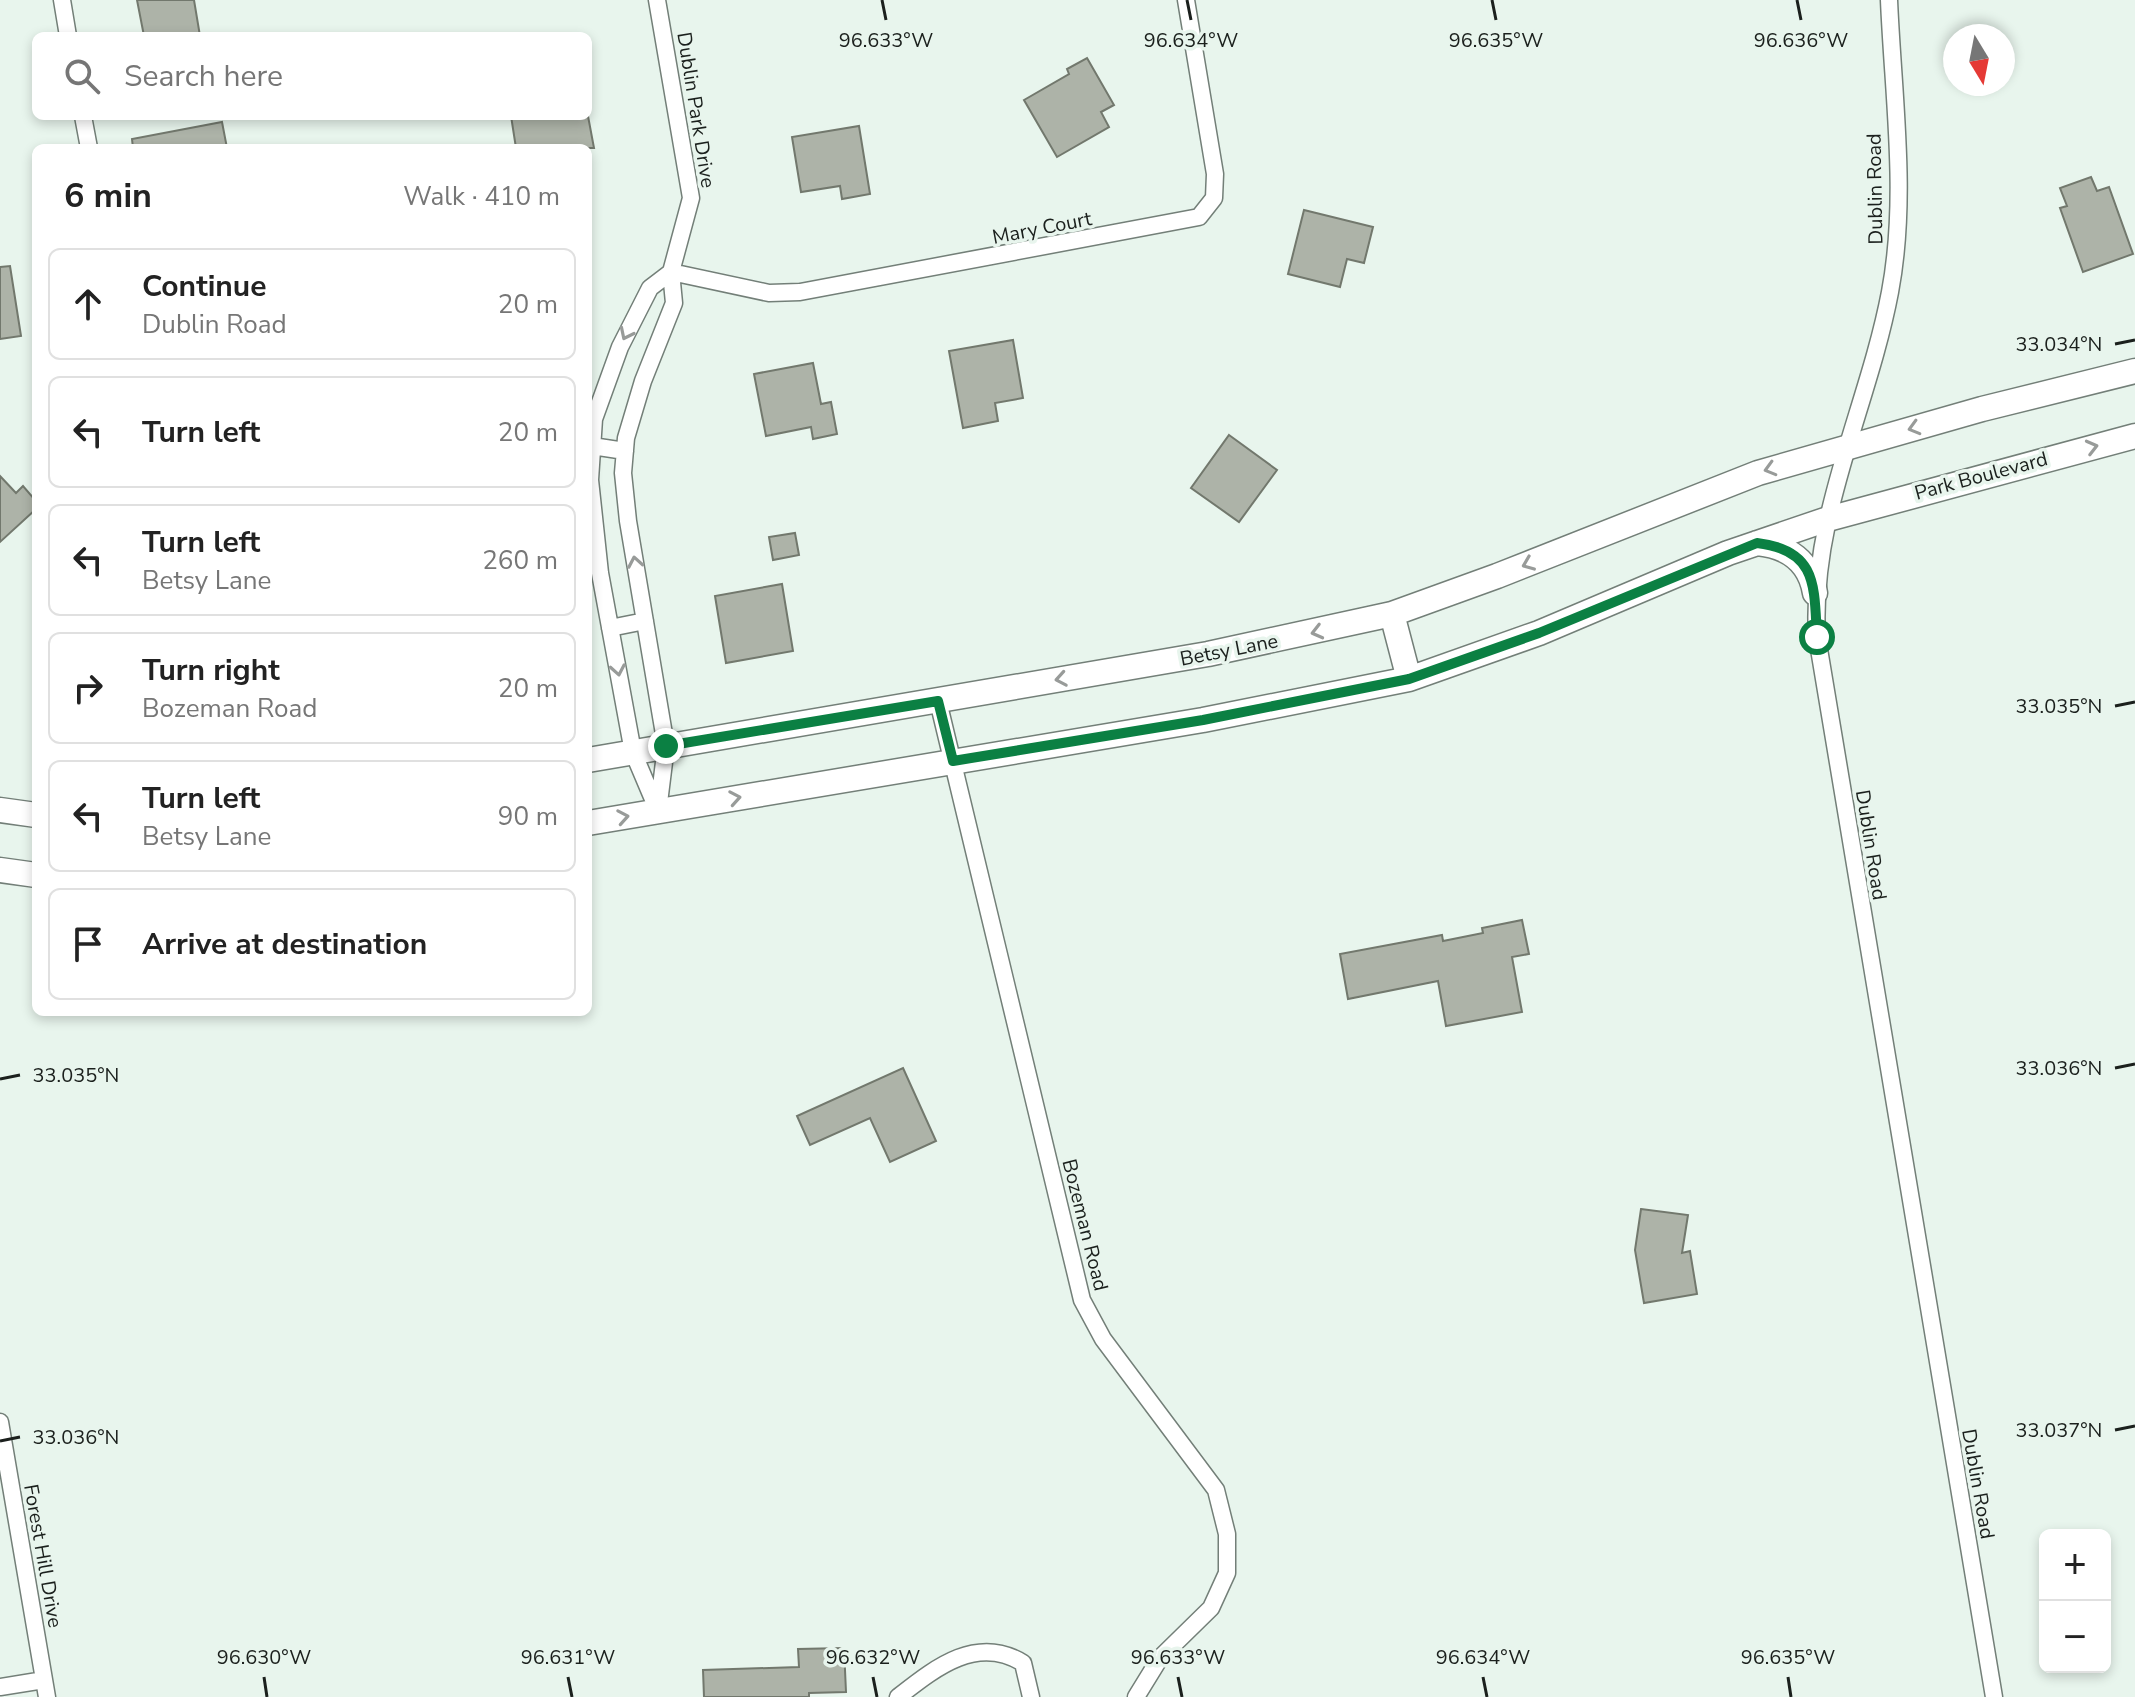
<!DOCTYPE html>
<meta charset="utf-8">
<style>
body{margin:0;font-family:"Nunito Sans",sans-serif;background:#f2f2f2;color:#222}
.controls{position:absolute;right:24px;bottom:24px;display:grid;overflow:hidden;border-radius:12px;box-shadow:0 4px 12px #0003}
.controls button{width:72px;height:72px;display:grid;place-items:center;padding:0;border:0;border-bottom:2px solid #e0e0e0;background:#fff;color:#222;font:40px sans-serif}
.compass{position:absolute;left:1943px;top:24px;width:72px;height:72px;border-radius:50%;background:#fff;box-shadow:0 4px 12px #0003;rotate:170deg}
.stop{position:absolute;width:24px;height:24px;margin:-18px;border:6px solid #0b8043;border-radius:50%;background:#fff}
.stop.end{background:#0b8043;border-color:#fff;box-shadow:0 2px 8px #0008}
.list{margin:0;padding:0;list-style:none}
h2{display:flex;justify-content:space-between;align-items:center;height:104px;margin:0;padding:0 32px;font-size:34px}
h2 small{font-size:26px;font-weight:400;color:#767676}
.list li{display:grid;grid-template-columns:52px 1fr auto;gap:24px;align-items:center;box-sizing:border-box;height:112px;margin:0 16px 16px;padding:0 16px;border:2px solid #e0e0e0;border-radius:12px}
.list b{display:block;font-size:30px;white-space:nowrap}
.list p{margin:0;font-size:26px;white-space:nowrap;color:#767676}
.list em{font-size:26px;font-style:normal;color:#767676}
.icon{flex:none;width:44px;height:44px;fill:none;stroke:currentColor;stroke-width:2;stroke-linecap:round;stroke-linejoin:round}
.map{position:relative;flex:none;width:2135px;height:1697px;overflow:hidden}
.search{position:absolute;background:#fff;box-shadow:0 4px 12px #0003;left:32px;top:32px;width:560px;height:88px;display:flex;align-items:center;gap:20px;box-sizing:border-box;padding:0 28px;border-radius:12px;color:#767676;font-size:30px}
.panel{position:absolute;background:#fff;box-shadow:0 4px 12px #0003;left:32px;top:144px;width:560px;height:872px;border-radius:12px}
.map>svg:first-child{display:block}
.building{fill:#adb3a8;stroke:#72786d;stroke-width:2}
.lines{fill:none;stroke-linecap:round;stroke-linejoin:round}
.minor-casing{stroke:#737f78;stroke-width:19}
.secondary-casing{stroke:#737f78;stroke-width:27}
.minor{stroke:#fff;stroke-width:16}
.secondary{stroke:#fff;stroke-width:24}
.oneway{stroke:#989b99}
.route{stroke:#0b8043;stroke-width:10}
.ticks{fill:none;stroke:#1b201d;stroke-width:3}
.labels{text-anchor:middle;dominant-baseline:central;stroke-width:7;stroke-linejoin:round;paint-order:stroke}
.street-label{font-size:20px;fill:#1b201d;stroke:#e8f5ed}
.ticks-label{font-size:20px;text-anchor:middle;fill:#1b201d;stroke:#e8f5ed;stroke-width:7;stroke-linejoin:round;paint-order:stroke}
</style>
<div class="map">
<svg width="2135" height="1697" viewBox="0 0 2135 1697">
<rect width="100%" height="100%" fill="#e8f5ed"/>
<path class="building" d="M137 0H194L200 36H144Z
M1087 58 1114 105 1101 112 1109 127 1057 157 1024 100 1069 74 1067 69Z
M511 116H588L594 148H516Z
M222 122 227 148H133L132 139Z
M859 126 870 194 842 199 840 186 801 192 792 137Z
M2091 177 2097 191 2109 187 2133 254 2083 272 2060 208 2067 206 2060 188Z
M1304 210 1373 227 1364 263 1347 259 1340 287 1288 274Z
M10 266 21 336 0 339V267Z
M1013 340 1023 398 995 403 998 421 963 428 949 351Z
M813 363 821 404 831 402 837 434 813 439 811 427 766 436 754 374Z
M1229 435 1277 470 1239 522 1191 488Z
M0 476 16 493 23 486 36 501V509L0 542Z
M795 533 799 555 773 560 769 537Z
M782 584 793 651 726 663 715 596Z
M1522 920 1529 954 1512 957 1522 1012 1446 1026 1438 981 1348 999 1340 954 1442 935 1443 941 1483 933 1482 928Z
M903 1068 936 1141 890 1162 870 1118 810 1145 797 1116Z
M1641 1209 1688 1215 1682 1253 1690 1251 1697 1294 1644 1303 1635 1250Z
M844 1648 846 1692 809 1693V1697H704L703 1670 799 1667 798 1649Z"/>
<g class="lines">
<defs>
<path id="minor" d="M62 0 68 36
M657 0 691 198 671 272 674 303 643 381 626 438 623 473 628 521 666 746 658 811 633 752 600 573 590 480 594 419 620 347 650 288 671 272
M1889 0C1893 96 1908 197 1890 292 1868 408 1810 516 1817 637L1994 1697
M83 116 89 148
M671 272 769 293 800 292 1199 217 1214 198 1215 174 1186 0
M592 446 625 451
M610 628 645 621
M938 701 1082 1300 1103 1339 1216 1490 1227 1534V1573L1211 1608 1160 1658 1136 1697
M0 1422 47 1697
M0 1687 44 1680
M898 1697C934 1669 976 1634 1023 1663L1031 1697"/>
<path id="secondary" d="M1757 543C1788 546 1810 561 1815 593
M1392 614 1409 679
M588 760 1208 654 1392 614 1497 576 1758 473 1982 409 2135 371
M0 810 36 815
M588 823 1203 720 1409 679 1539 633 1728 553 1828 519 2135 436
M0 870 36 875"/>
</defs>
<use href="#minor" class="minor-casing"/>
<use href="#secondary" class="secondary-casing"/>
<use href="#minor" class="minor"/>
<use href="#secondary" class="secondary"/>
</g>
<defs><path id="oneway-chevron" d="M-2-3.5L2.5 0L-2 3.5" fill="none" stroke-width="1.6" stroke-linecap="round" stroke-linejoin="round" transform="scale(2)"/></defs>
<g class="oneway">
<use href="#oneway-chevron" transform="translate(626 334) rotate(116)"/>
<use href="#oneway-chevron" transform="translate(1914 428) rotate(164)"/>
<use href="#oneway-chevron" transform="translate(2092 447) rotate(-14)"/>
<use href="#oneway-chevron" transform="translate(1770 469) rotate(164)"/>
<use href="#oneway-chevron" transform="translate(635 562) rotate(-100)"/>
<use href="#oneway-chevron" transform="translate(1528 564) rotate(158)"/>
<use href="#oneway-chevron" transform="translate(1317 632) rotate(166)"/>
<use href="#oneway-chevron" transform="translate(618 670) rotate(80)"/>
<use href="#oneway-chevron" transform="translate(1061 679) rotate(170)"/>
<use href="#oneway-chevron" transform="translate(735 798) rotate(-10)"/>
<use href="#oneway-chevron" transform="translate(623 817) rotate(-10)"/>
</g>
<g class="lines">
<path class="route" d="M666 746 938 701 953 761 1203 720 1409 679 1539 633 1757 543C1818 550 1814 587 1817 637"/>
</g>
<path class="ticks" d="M882 0 886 20M1187 0 1191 20M1492 0 1496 20M1797 0 1801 20M2115 344 2135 340M2115 706 2135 702M2115 1068 2135 1064M0 1079 20 1075M2115 1430 2135 1426M0 1441 20 1437M264 1677 267 1697M568 1677 572 1697M873 1677 877 1697M1178 1677 1182 1697M1483 1677 1487 1697M1788 1677 1791 1697"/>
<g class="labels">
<g class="street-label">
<text transform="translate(696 110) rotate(81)">Dublin Park Drive</text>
<text transform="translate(1875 189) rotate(-91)">Dublin Road</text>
<text transform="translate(1042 228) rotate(-11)">Mary Court</text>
<text transform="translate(1981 476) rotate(-15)">Park Boulevard</text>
<text transform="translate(1229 650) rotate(-11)">Betsy Lane</text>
<text transform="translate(1871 845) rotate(81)">Dublin Road</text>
<text transform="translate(1085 1225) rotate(76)">Bozeman Road</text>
<text transform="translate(1978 1484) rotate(80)">Dublin Road</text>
<text transform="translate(43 1556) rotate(80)">Forest Hill Drive</text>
</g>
</g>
<g class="ticks-label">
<text x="886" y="47">96.633°W</text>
<text x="1191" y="47">96.634°W</text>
<text x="1496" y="47">96.635°W</text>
<text x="1801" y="47">96.636°W</text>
<text x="2059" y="351">33.034°N</text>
<text x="2059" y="713">33.035°N</text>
<text x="2059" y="1075">33.036°N</text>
<text x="76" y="1082">33.035°N</text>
<text x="2059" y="1437">33.037°N</text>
<text x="76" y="1444">33.036°N</text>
<text x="264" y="1664">96.630°W</text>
<text x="568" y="1664">96.631°W</text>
<text x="873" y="1664">96.632°W</text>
<text x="1178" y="1664">96.633°W</text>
<text x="1483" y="1664">96.634°W</text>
<text x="1788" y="1664">96.635°W</text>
</g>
</svg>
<div class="controls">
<button>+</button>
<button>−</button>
</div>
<svg class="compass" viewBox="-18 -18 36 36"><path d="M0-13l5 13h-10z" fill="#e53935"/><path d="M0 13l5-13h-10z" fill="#767676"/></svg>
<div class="stop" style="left:1817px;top:637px"></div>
<div class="stop end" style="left:666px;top:746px"></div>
<div class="search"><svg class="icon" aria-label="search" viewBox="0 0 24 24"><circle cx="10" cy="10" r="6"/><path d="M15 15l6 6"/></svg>Search here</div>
<section class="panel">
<h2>6 min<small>Walk · 410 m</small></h2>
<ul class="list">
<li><svg class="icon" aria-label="ahead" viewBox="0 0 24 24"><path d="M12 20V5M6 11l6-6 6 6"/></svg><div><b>Continue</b><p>Dublin Road</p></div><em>20 m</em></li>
<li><svg class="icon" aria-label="left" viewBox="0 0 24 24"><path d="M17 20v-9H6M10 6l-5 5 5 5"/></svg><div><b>Turn left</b></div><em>20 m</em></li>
<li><svg class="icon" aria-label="left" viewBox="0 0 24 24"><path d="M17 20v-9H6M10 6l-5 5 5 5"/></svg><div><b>Turn left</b><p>Betsy Lane</p></div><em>260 m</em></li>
<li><svg class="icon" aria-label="right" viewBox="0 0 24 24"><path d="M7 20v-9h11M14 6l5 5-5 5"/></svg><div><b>Turn right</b><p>Bozeman Road</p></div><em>20 m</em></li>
<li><svg class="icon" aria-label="left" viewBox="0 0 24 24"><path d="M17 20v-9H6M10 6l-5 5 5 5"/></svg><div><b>Turn left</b><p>Betsy Lane</p></div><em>90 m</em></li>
<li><svg class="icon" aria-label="arrive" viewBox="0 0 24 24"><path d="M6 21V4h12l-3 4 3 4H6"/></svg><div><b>Arrive at destination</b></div></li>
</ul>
</section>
</div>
